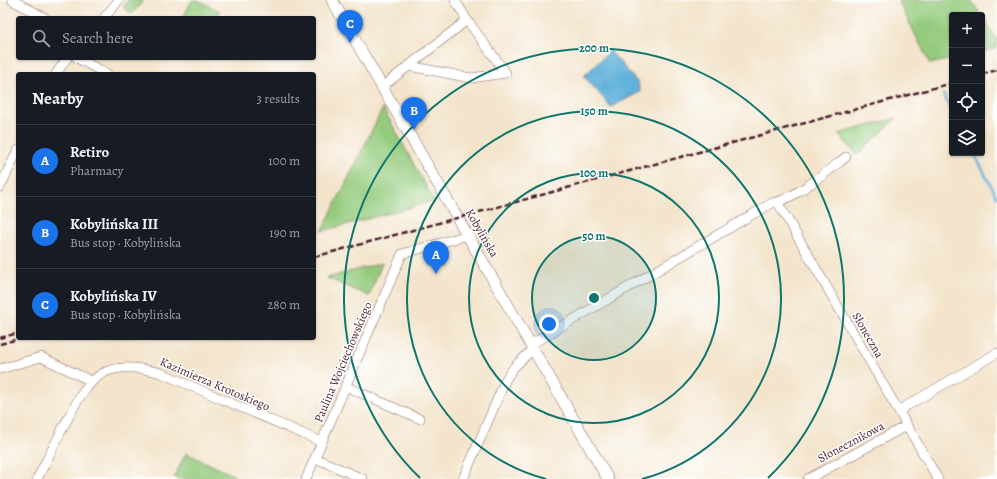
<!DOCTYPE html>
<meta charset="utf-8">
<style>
body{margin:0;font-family:Alegreya,serif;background:#242831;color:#f1f3f6}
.controls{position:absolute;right:12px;top:12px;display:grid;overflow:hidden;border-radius:4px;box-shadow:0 1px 3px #0004}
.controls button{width:36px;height:36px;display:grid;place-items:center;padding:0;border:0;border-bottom:1px solid #363941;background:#171b24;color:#f1f3f6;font:20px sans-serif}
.you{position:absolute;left:549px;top:324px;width:14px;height:14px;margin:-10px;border:3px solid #fff;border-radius:50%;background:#1a73e8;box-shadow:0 0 0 6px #1a73e833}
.badge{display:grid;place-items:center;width:26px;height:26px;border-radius:50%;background:#1a73e8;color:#fff;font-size:13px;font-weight:700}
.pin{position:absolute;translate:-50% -33px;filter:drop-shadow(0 1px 2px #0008)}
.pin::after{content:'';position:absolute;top:21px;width:14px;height:12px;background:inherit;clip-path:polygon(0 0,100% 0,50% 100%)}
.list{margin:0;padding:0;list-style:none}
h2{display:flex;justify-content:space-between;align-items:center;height:52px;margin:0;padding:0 16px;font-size:17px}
h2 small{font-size:13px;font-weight:400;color:#9ea1a6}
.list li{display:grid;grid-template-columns:26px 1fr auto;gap:12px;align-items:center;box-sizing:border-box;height:72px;padding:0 16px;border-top:1px solid #363941}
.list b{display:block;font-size:15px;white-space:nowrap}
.list p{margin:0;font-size:13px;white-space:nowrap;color:#9ea1a6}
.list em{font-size:13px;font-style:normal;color:#9ea1a6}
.icon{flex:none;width:22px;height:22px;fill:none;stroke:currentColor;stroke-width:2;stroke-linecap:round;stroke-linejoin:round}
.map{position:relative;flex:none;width:997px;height:479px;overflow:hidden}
.search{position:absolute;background:#171b24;box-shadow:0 1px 3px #0004;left:16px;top:16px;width:300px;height:44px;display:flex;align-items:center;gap:10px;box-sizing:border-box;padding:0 14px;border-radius:4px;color:#9ea1a6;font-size:15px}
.panel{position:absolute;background:#171b24;box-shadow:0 1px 3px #0004;left:16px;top:72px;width:300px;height:268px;border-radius:4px}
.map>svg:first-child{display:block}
.green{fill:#94cb7d;stroke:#6f7554}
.water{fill:#60b1db;stroke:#556883}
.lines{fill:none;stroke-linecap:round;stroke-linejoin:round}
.stream{stroke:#60b1db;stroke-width:2.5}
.minor-casing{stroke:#856463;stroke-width:10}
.major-casing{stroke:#856463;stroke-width:12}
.minor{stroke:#fff;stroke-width:9}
.major{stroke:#fff;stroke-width:11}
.rail{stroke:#4a1f2b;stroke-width:2.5;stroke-dasharray:6 3;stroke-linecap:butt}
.ring{fill:none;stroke:#0f766e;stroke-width:2}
.labels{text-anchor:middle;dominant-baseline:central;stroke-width:3;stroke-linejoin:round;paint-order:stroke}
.street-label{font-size:12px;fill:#4a1f2b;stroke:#fff}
.centre{fill:#0f766e;stroke:#fff;stroke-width:2}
.ring-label{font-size:12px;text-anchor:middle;font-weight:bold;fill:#0f766e;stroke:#fff;stroke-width:3;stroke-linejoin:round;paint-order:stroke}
</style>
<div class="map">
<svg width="997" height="479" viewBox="0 0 997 479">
<rect width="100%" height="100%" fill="#fff"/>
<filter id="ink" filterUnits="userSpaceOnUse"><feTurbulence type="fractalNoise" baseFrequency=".025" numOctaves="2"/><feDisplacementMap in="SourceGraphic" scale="8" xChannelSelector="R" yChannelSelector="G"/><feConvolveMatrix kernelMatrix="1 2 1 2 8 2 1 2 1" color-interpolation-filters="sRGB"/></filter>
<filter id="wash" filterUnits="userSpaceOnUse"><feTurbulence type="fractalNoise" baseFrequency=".012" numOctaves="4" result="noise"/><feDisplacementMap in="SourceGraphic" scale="16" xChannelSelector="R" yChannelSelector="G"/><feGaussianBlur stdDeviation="0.9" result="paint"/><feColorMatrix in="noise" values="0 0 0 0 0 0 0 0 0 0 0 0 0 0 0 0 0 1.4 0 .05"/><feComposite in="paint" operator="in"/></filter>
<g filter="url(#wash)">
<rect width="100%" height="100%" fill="#f3e4cb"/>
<path class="green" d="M128 0H144L132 14 123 7Z
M192 0H198L220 11 217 18H183Z
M898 0H971L981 15H952V59L930 64Z
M982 17 997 39V48L982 52Z
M383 108 434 201 322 231Z
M897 118 857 155 838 134Z
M382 263 369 296 327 278Z
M186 453 235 476 234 479H179L174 477Z"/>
<path class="water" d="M610 51 638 83 640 92 611 107 584 76Z"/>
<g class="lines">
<path class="stream" d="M943 94 952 111
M974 153 997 197"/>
</g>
</g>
<g filter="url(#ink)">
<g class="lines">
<defs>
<path id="minor" d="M12 0 45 18
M104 18 119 0
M77 58 107 74
M409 66 471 78 506 73 467 20
M56 74 67 58
M382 87 467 20 455 0
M0 187 18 150
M778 203 938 479
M0 369 41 357 91 381
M345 386 420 419
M898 411 997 353
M315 458 363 479
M37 479C47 460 56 441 66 422 91 373 105 359 161 373L322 442
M306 479 402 254 468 235
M463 479 506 379 514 367 533 349 535 342 772 203C792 201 829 170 846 157
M808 479 906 426"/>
<path id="major" d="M332 0 608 479"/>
</defs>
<use href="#minor" class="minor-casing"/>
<use href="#major" class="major-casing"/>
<use href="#minor" class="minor"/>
<use href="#major" class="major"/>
<path class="rail" d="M982 74 997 70
M314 257 952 83
M0 338 18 333
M0 344 22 338"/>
</g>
</g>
<circle cx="594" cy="298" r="62" fill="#0f766e" fill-opacity=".12"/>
<g class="ring">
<circle cx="594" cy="298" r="62"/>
<circle cx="594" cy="298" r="125"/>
<path d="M546 479A187 187 0 1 1 642 479"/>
<path d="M420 478A250 250 0 1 1 768 478"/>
</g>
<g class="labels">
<g class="street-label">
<text transform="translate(482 233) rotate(60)">Kobylińska</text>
<text transform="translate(868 335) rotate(60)">Słoneczna</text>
<text transform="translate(343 362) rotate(-67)">Paulina Wojciechowskiego</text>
<text transform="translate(215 384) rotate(23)">Kazimierza Krotoskiego</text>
<text transform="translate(851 442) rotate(-28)">Słonecznikowa</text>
</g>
</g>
<circle cx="594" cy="298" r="6" class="centre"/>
<g class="ring-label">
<text x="594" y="52">200 m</text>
<text x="594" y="115">150 m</text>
<text x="594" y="177">100 m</text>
<text x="594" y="240">50 m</text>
</g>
</svg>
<div class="controls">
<button>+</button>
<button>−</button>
<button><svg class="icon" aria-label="locate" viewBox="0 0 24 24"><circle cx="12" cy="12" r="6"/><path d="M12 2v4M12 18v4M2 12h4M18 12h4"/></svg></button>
<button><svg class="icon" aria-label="layers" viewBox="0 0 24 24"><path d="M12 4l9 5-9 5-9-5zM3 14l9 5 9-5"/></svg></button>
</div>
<div class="you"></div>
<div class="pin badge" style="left:436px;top:274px">A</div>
<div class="pin badge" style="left:414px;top:130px">B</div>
<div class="pin badge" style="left:350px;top:43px">C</div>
<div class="search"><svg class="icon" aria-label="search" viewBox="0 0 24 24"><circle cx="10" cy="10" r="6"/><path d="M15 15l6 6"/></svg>Search here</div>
<section class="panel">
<h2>Nearby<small>3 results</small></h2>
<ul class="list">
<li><span class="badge">A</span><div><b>Retiro</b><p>Pharmacy</p></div><em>100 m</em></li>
<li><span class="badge">B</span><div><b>Kobylińska III</b><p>Bus stop · Kobylińska</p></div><em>190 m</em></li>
<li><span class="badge">C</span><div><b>Kobylińska IV</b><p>Bus stop · Kobylińska</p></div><em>280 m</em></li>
</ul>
</section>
</div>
